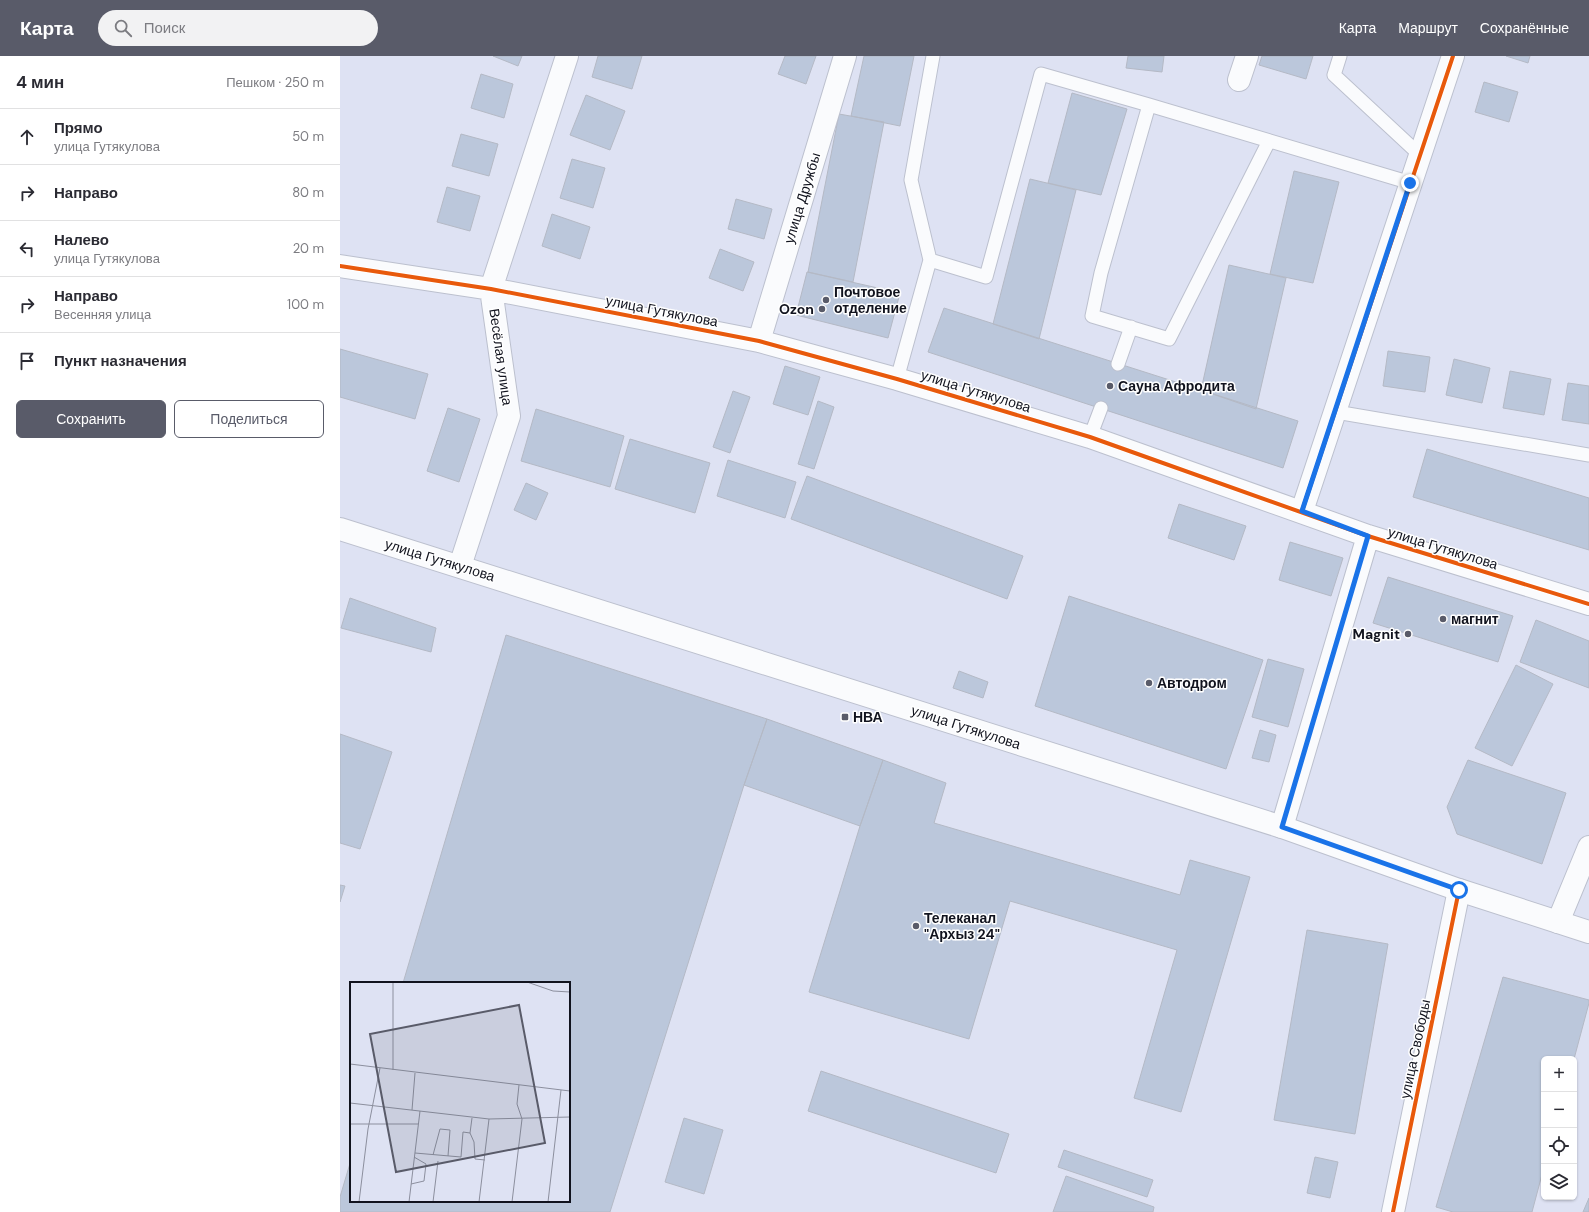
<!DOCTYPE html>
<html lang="ru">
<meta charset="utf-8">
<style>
body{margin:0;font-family:"DM Sans",sans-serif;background:#f2f2f3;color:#2b2b33}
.controls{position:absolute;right:12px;bottom:12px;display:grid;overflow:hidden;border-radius:6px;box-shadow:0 1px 3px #0004}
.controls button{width:36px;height:36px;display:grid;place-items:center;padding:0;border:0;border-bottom:1px solid #e1e1e2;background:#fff;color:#2b2b33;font:20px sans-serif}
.stop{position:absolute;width:12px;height:12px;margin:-9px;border:3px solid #1a73e8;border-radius:50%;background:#fff}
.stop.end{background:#1a73e8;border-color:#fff;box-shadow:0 1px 4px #0008}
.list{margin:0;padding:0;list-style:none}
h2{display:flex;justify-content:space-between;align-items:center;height:52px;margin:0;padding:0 16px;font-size:17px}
h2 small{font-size:13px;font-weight:400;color:#7c7c81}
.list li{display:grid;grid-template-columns:26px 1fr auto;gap:12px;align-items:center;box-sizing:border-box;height:56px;padding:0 16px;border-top:1px solid #e1e1e2}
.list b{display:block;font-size:15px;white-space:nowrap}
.list p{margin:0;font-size:13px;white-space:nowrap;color:#7c7c81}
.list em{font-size:13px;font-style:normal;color:#7c7c81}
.actions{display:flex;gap:8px;padding:12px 16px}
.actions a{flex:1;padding:9px 0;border:1px solid #595b69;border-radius:6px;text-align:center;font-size:14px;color:#595b69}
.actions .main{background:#595b69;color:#fff}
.icon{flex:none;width:22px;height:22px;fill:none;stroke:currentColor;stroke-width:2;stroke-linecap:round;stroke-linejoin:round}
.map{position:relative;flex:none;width:1249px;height:1156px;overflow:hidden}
header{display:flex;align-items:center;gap:24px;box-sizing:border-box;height:56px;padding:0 20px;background:#595b69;color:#fff}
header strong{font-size:19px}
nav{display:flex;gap:22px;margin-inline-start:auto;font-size:14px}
.search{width:280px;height:36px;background:#f2f2f3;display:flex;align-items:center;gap:10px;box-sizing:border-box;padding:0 14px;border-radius:22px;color:#7c7c81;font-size:15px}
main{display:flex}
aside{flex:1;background:#fff}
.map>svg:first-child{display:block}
.building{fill:#bbc7db;stroke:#b4b9c5}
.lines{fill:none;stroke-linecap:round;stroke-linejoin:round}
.service-casing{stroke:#bcc0ce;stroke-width:15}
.minor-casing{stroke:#bcc0ce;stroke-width:24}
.secondary-casing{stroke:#bcc0ce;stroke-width:24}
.service{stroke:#fafbfd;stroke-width:13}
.minor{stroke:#fafbfd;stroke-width:22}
.secondary{stroke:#fafbfd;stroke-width:22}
.cycleway-casing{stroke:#fff;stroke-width:6}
.cycleway{stroke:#e8590c;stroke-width:4}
.route{stroke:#1a73e8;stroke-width:5}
.poi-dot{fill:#595b69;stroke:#fff;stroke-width:1.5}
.labels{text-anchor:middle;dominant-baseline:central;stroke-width:3;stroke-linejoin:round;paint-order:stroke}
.street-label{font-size:14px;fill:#11131e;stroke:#fff}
.poi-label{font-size:14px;font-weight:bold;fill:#11131e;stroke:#fff;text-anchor:start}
.inset-road{fill:none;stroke:#8c8f9e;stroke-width:1}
.view{fill:#595b69;fill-opacity:0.15;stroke:#595b69;stroke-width:2}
.inset-edge{fill:none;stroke:#11131e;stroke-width:2}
</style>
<header>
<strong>Карта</strong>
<div class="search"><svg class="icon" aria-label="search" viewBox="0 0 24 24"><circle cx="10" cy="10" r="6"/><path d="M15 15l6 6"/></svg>Поиск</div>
<nav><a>Карта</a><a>Маршрут</a><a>Сохранённые</a></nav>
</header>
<main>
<aside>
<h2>4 мин<small>Пешком · 250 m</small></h2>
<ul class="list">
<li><svg class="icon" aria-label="ahead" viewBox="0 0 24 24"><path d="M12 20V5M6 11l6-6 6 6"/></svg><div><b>Прямо</b><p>улица Гутякулова</p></div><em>50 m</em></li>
<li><svg class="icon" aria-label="right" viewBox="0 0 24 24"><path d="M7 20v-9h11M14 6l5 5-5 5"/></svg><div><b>Направо</b></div><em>80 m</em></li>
<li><svg class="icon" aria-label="left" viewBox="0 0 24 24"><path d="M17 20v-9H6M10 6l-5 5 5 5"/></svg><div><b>Налево</b><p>улица Гутякулова</p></div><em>20 m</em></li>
<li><svg class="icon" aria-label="right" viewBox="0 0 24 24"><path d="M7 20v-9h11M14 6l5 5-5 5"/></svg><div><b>Направо</b><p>Весенняя улица</p></div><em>100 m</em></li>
<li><svg class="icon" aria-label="arrive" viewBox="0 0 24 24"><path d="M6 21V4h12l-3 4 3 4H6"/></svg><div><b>Пункт назначения</b></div></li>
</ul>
<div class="actions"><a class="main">Сохранить</a><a>Поделиться</a></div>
</aside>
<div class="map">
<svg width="1249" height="1156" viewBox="0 0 1249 1156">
<rect width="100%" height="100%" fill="#dee2f3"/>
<path class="building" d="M153 0H182L178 10Z
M258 0H302L292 33 252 21Z
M445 0H476L466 28 438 18Z
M524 0H574L560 70 511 60Z
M788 0H824L822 16 786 12Z
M922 0H973L966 23 919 9Z
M1166 0H1190L1188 7Z
M141 18 173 28 164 62 131 52Z
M1144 26 1178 36 1169 66 1135 56Z
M732 37 787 53 761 139 708 127Z
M246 39 285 55 270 94 230 79Z
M499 58 544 66 513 226 468 216Z
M121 78 158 88 149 120 112 110Z
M232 103 265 112 253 152 220 142Z
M954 115 999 126 973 227 930 218Z
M690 123 736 134 699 283 653 268Z
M107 131 140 140 130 175 97 166Z
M396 143 432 153 424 183 388 173Z
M212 158 250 171 240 203 202 190Z
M380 193 414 206 403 235 369 222Z
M889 209 946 222 916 353 861 334Z
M467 216 560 237 548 282 456 259Z
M604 252 958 365 943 412 588 296Z
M0 293 88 318 75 363 0 341Z
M1048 295 1090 301 1085 336 1043 330Z
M1114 303 1150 312 1142 347 1106 339Z
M445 310 480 321 468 359 433 348Z
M1170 315 1211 323 1204 359 1163 352Z
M1228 327 1249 330V368L1222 364Z
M393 335 410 341 390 397 373 391Z
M478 345 494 351 474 413 458 408Z
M108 352 140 363 119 426 87 415Z
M196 353 284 380 270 431 181 405Z
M290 383 370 407 355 457 275 433Z
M1087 393 1249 442V494L1073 441Z
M388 404 456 426 445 462 377 440Z
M467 420 683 500 667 543 451 463Z
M186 427 208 437 196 464 174 454Z
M839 448 906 470 894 504 828 482Z
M950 486 1003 502 991 540 939 524Z
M1048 521 1173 560 1158 606 1033 567Z
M729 540 923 604 886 713 695 650Z
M10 542 96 572 91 596 1 572Z
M1196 564 1249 585V632L1180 606Z
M166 579 427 663 404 729 270 1156H0V1141L11 1104V1145H229V927H63Z
M928 603 964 613 948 671 912 661Z
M1176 609 1213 628 1172 710 1135 692Z
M619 615 648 626 643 642 613 632Z
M427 663 543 704 520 770 404 729Z
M920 674 936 679 929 706 912 702Z
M0 678 52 696 20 793 0 787Z
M543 704 606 727 594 767 840 839 850 804 910 821 841 1056 794 1042 837 894 670 845 629 983 469 936 520 770Z
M1128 704 1226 737 1202 808 1117 778 1107 751Z
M0 829 5 830 0 846Z
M967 874 1048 888 1015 1078 934 1064Z
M1163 921 1249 944V947L1234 1003H1204V1111L1192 1156H1113L1096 1151Z
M481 1015 669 1078 656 1117 468 1055Z
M344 1062 383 1074 364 1138 325 1126Z
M724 1094 813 1124 807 1141 718 1111Z
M975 1101 998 1106 990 1142 967 1137Z
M726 1120 814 1151 813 1156H713Z
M1249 1142V1156H1243Z"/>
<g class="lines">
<defs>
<path id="service" d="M1000 0 994 19 1080 99
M809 49 761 217 752 260 829 283 929 85
M590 204 646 221 701 18 809 49 1071 127
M778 308 791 271
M557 323 590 204 571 124 593 0
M996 356 1249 399
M750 381 761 352"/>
<path id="minor" d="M899 24 907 0
M0 210 151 233 419 285 557 323 750 381 1028 480 1249 548
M419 285 505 0
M962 455 1113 0
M120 510 169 360 151 233 227 0
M942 771 1028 480
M1218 866 1249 791
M1053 1156 1119 834"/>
<path id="secondary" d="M0 473 942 771 1119 834 1249 876"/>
</defs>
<use href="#service" class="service-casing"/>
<use href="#minor" class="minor-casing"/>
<use href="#secondary" class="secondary-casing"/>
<use href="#service" class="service"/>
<use href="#minor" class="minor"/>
<use href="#secondary" class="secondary"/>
<defs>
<path id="cycleway" d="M0 210 151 233 419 285 557 323 750 381 1028 480 1249 548
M962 455 1113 0
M1053 1156 1119 834"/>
</defs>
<use href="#cycleway" class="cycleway-casing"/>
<use href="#cycleway" class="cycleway"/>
</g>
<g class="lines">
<path class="route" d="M1070 127 962 455 1028 480 942 771 1119 834"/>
</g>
<g class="poi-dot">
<circle cx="486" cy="244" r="4"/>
<circle cx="482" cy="253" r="4"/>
<circle cx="770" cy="330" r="4"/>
<circle cx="1103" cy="563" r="4"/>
<circle cx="1068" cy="578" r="4"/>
<circle cx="809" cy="627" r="4"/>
<rect x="501" y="657" width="8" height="8" rx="2"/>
<circle cx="576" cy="870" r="4"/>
</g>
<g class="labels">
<g class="street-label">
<text transform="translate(462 142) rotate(-73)">улица Дружбы</text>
<text transform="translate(322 255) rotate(11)">улица Гутякулова</text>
<text transform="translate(161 301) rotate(82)">Весёлая улица</text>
<text transform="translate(636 335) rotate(17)">улица Гутякулова</text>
<text transform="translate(1103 492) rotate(17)">улица Гутякулова</text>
<text transform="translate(100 504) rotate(17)">улица Гутякулова</text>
<text transform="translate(626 671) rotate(18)">улица Гутякулова</text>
<text transform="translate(1075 993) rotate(-78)">улица Свободы</text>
</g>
<g class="poi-label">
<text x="494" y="236">Почтовое<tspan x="494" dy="16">отделение</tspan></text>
<text x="474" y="253" text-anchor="end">Ozon</text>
<text x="778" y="330">Сауна Афродита</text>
<text x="1111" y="563">магнит</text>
<text x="1060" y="578" text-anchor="end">Magnit</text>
<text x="817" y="627">Автодром</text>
<text x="513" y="661">НВА</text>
<text x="584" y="862">Телеканал<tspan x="584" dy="16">"Архыз 24"</tspan></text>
</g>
</g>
<g transform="translate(10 926)">
<rect width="220" height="220" fill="#dee2f3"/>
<path class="inset-road" d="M177 0 203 9 220 10M0 82 220 109M43 88V0M0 121 139 137 220 135M62 128 65 91M122 136 120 151 124 160 125 177 135 178M0 142H68M65 171 111 175 113 150 120 151M83 173 90 147 100 148 98 174M61 202 74 199 76 182 64 175M9 220 18 147 30 86M59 220 70 129M83 220 88 179M129 220 139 137M162 220 172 137 167 122 169 103M198 220 211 108"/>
<path class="view" d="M169 23 195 161 46 190 20 52Z"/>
<rect width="220" height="220" class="inset-edge"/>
</g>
</svg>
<div class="controls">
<button>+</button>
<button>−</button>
<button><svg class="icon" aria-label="locate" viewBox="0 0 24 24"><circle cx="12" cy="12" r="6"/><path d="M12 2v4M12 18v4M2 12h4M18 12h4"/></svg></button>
<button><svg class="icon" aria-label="layers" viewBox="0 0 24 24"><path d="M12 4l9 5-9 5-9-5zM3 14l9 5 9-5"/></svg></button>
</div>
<div class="stop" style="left:1119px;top:834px"></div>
<div class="stop end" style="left:1070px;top:127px"></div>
</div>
</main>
